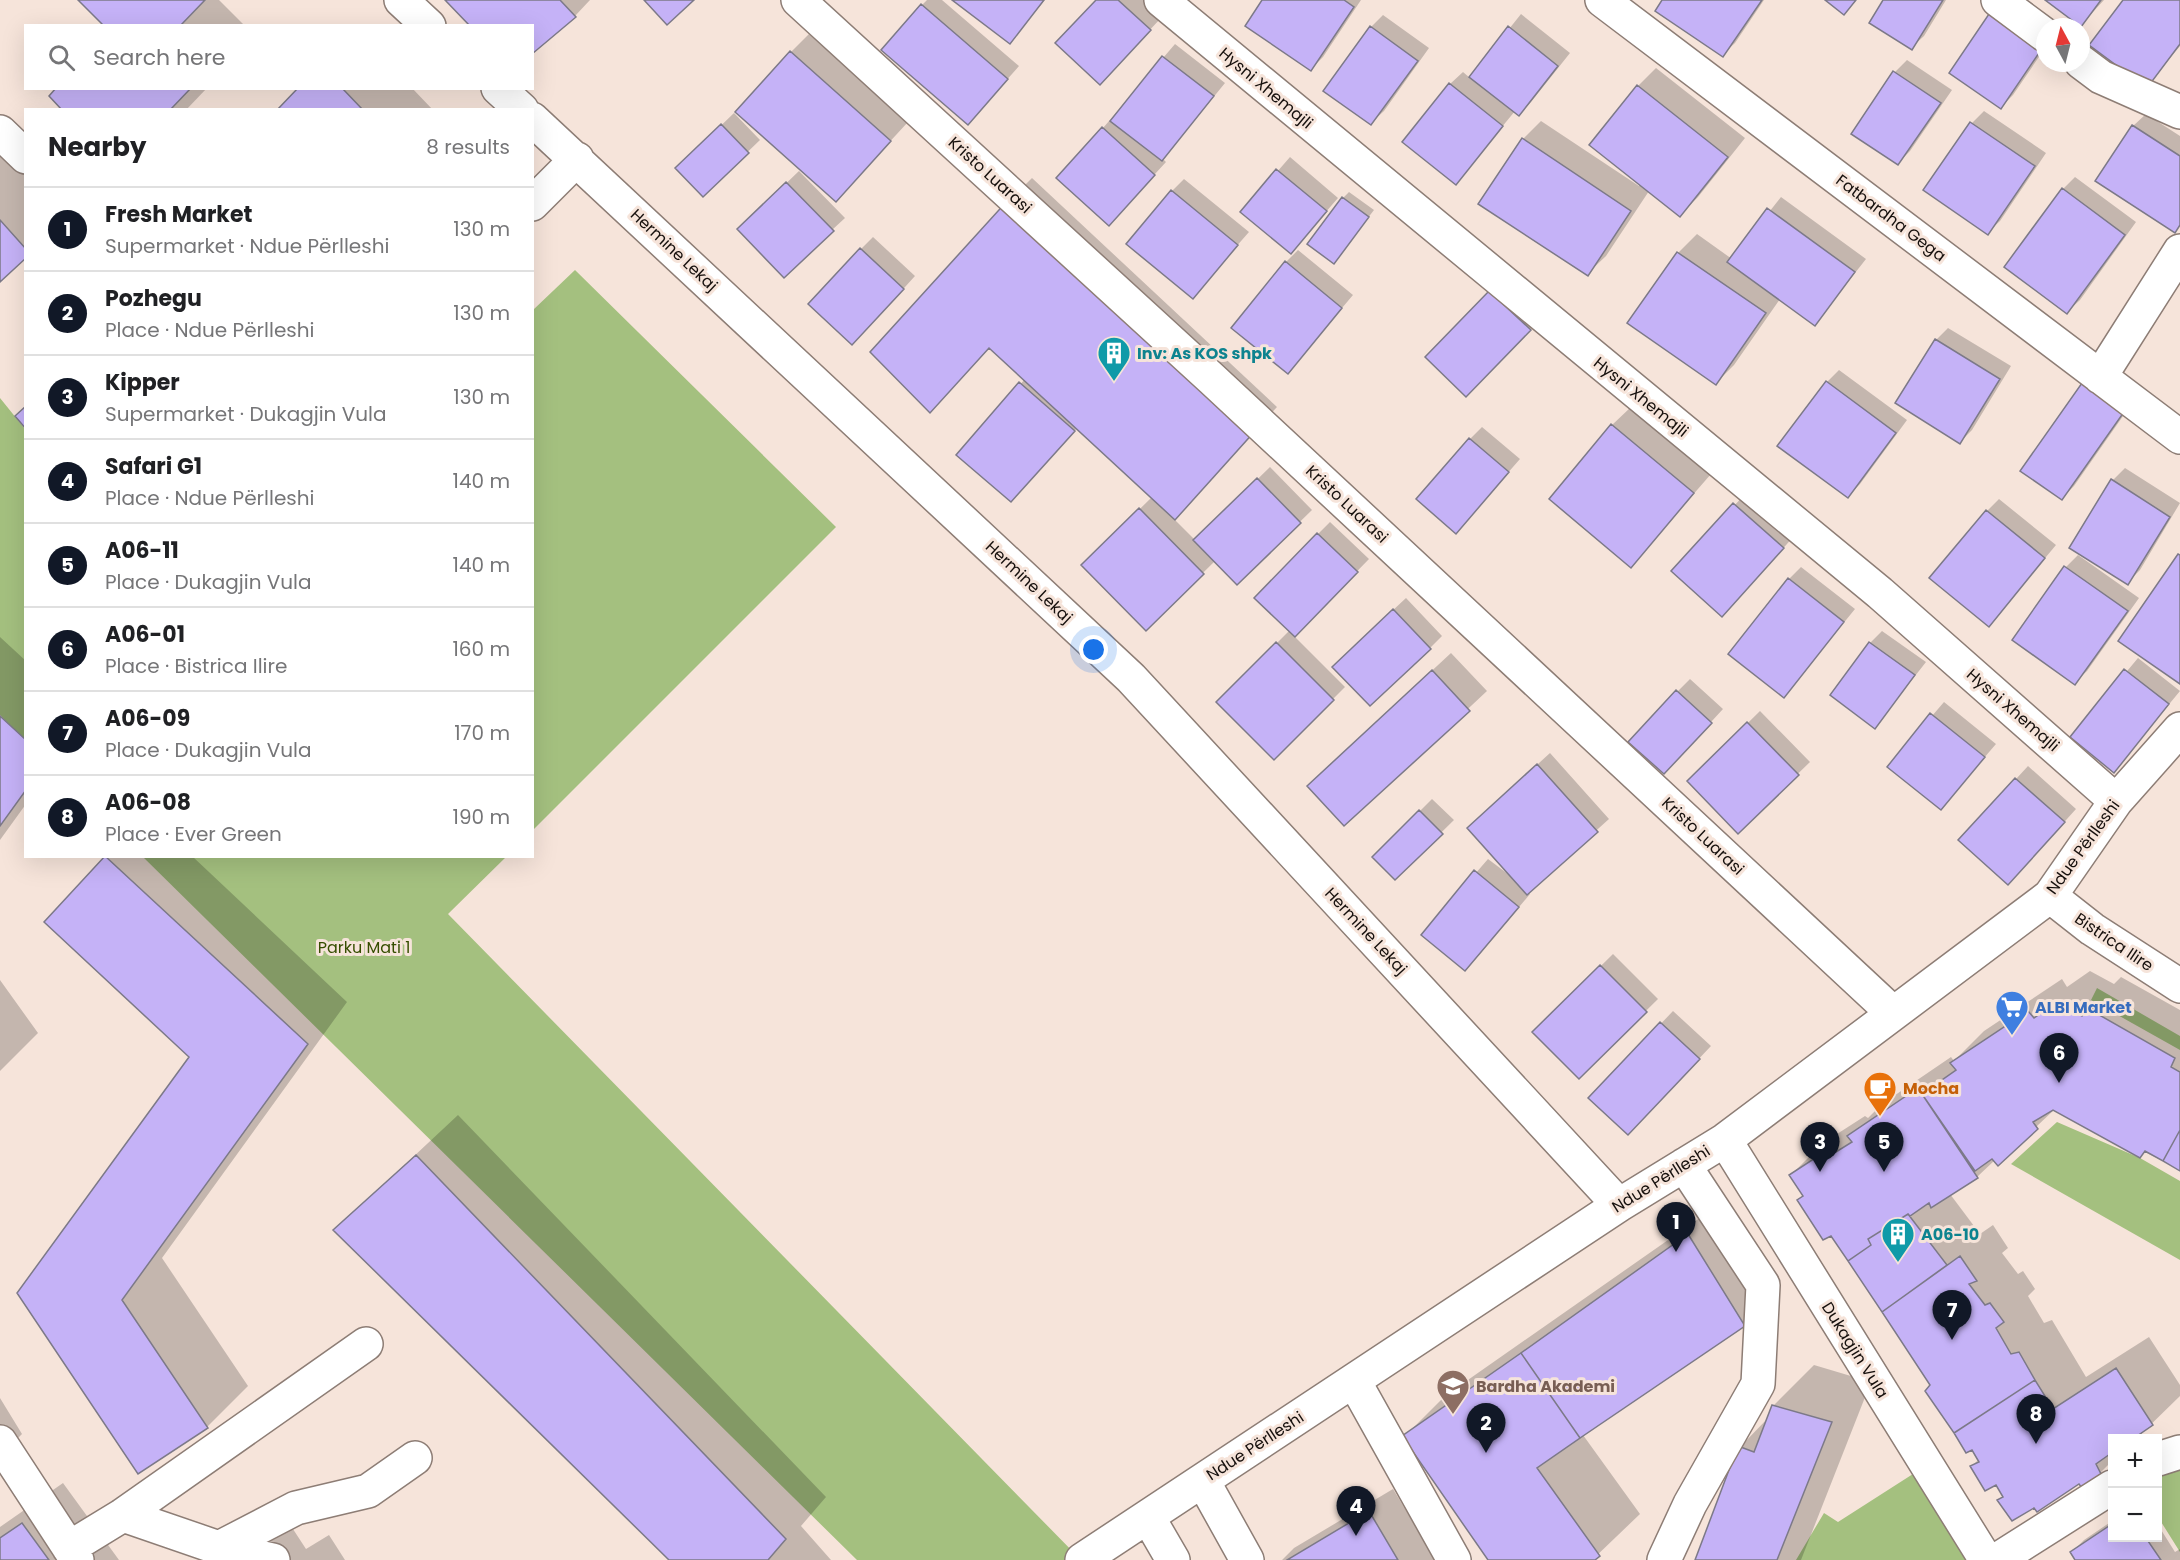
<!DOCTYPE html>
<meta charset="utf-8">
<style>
body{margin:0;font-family:Poppins,sans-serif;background:#f6f6f6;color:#202124}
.controls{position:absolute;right:18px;bottom:18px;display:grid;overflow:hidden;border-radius:0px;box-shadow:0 6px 24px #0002}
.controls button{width:54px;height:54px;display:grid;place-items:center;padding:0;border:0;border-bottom:2px solid #e0e0e0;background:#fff;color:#202124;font:30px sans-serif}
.compass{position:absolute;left:2036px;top:18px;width:54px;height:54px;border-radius:50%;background:#fff;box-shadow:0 6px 24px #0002;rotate:353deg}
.you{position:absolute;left:1094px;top:650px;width:21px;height:21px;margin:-15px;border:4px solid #fff;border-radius:50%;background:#1a73e8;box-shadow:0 0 0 9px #1a73e833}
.badge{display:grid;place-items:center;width:39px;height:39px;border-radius:50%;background:#111827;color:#fff;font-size:20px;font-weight:700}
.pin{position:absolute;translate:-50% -50px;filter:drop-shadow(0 2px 3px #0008)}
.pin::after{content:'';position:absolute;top:32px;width:21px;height:18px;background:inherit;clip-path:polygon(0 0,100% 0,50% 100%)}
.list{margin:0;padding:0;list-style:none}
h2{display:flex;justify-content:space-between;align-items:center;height:78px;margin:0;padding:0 24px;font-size:26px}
h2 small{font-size:20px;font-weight:400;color:#757577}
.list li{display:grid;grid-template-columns:39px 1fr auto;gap:18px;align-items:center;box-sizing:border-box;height:84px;padding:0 24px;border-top:2px solid #e0e0e0}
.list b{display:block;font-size:22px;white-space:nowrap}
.list p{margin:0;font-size:20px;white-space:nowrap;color:#757577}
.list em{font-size:20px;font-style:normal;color:#757577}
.icon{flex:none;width:33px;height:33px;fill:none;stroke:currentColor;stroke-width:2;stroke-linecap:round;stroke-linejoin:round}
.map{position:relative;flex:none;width:2180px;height:1560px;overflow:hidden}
.search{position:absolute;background:#fff;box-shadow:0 6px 24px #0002;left:24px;top:24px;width:510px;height:66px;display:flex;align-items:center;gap:15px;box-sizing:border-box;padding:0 21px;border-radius:0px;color:#757577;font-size:22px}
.panel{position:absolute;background:#fff;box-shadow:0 6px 24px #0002;left:24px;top:108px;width:510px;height:750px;border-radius:0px}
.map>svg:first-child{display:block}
.green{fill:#a4c07f}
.shadow{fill:#0003}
.building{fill:#c5b2f7;stroke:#7c7988;stroke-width:1.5}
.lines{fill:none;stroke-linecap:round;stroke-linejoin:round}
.minor-casing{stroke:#8d7d75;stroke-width:36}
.minor{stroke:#fff;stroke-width:33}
.labels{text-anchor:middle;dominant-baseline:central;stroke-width:6;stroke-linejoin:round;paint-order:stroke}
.street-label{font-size:16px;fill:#16100d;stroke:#f6e4da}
.culture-label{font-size:16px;font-weight:bold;fill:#0d838f;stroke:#f6e4da;text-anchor:start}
.park-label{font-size:16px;fill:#364e00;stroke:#f6e4da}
.shop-label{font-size:16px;font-weight:bold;fill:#366cbe;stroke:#f6e4da;text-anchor:start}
.food-label{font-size:16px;font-weight:bold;fill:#c56008;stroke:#f6e4da;text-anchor:start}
.education-label{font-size:16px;font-weight:bold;fill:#785e54;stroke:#f6e4da;text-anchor:start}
</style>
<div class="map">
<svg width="2180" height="1560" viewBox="0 0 2180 1560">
<rect width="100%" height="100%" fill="#f6e4da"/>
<path class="green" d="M575 270 836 527 533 830V310Z
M0 398 25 429V741L0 715Z
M143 857H506L448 914 1081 1560H857Z
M2097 988 2180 1036V1050L2091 1000Z
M2057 1122 2140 1158 2180 1181V1260L2011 1164Z
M2180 1452V1552L2158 1517V1459Z
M1927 1465 1986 1560H1796L1824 1513 1838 1522Z"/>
<path class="shadow" d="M80 0H219L245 26H106Z
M447 0H590L575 16 532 26Z
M927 0H942L1019 66 980 110 922 5Z
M954 0H1045L1010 42Z
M1098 0H1143L1162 17 1112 70Z
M1264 0H1361L1323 57 1311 69Z
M1664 0H1764L1735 43 1722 55Z
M1885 0H1946L1924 36 1911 48Z
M2047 0H2104L2081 25Z
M2125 0H2180V46L2147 86Z
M1521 14 1570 53 1531 102 1519 114 1515 111 1456 183 1450 84 1463 72 1470 78Z
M1383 15 1429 48 1384 111 1371 123V27Z
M809 34 908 122 836 200 791 52Z
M1175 44 1225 83 1163 159 1166 162 1121 211 1103 128Z
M2045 48 2013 95 2001 107 1951 73Z
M1907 60 1952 90 1910 151 1898 163 1895 72Z
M1656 68 1745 138 1698 197 1680 215 1649 191 1606 256 1587 274 1523 139 1541 121 1639 186 1640 184 1591 145 1638 86Z
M59 88H207L186 110H64Z
M300 88H412L433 110H280Z
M1984 111 2046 153 2000 221 1987 233 1925 190 1972 123Z
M734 113 760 140 703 195 677 168Z
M2146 114 2180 136V226L2175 231 2133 126Z
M0 134 26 162V256L0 280Z
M1290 157 1338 198 1291 252 1242 212Z
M799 171 845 218 832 230 751 217Z
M2075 177 2136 222 2080 300 2067 312 2063 189Z
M1032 178 1277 407 1174 519 1195 540 1270 467 1312 510 1237 583 1215 561 1146 629 1083 565 1152 497 1077 428 1023 488 959 455 1025 379 990 347 953 387 1009 201Z
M1184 179 1249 232 1192 297 1172 191Z
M1349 192 1374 210 1334 262 1343 198Z
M1781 197 1866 259 1815 324 1780 299 1734 365 1716 383 1629 323 1678 253 1697 234 1732 259Z
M873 237 915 276 865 331 861 249Z
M1298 250 1353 295 1288 372 1286 262Z
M1502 280 1542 317 1466 394Z
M1948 328 2011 366 1972 430 1960 442 1936 340Z
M1839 370 1907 420 1860 484 1848 496 1827 382Z
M2083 384 2135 399 2074 486 2062 498Z
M1631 407 1711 474 1631 566 1612 425Z
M1482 427 1520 459 1456 532 1470 439Z
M2125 468 2180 503 2140 570 2127 583 2113 480Z
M1747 492 1795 535 1734 603 1673 571Z
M1999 499 2056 545 1989 625 1987 511Z
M1330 522 1369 559 1294 636 1345 687 1274 758 1218 702 1290 630 1318 534Z
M2078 555 2139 598 2087 671 2074 683 2066 567Z
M1801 567 1855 609 1784 696 1789 579Z
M1406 598 1442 636 1430 648 1346 654Z
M1882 631 1926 662 1875 727 1870 643Z
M0 637 26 661V804L0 840Z
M1451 653 1487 691 1345 824 1327 768Z
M2138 658 2180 691 2114 771 2072 737Z
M1690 679 1723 709 1676 760 1677 692Z
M1944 702 1996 744 1941 808 1889 766Z
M1760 711 1810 762 1738 832 1689 781Z
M1550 753 1609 819 1528 892 1530 894 1477 957 1423 934 1488 859 1516 880 1481 816Z
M2028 766 2076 809 2020 871 1960 840Z
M1432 799 1454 820 1395 878 1374 857Z
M107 856H192L347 1002 162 1258 248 1386 207 1427 18 1293 191 1057 46 922Z
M1613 954 1658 999 1579 1077 1534 1032Z
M2090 971 2114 984 2121 977 2180 1010V1169L2055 1109 1998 1163 1995 1160 1977 1177 1950 1194 1980 1234 1993 1225 2008 1248 2002 1253 2018 1274 2023 1271 2035 1289 2028 1296 2044 1323 2052 1320 2086 1377 2149 1337 2180 1385V1396L2137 1438H2112V1461L2100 1473 2034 1506 1999 1500 2004 1496 1996 1483 1972 1466 1979 1459 1831 1234 1798 1200 1804 1195 1791 1175 1823 1143 1865 1116 1868 1118 1882 1104 1951 1057 1954 1061 1984 1031 2062 979 2067 987Z
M0 980 38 1033 0 1071Z
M1673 1011 1711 1046 1640 1121 1590 1098Z
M458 1115 826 1497 801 1526 831 1560H672L335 1230Z
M1721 1203 1777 1292 1744 1325 1583 1435 1640 1514 1592 1560H1490L1404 1437 1445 1396Z
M1814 1365 1871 1382 1801 1560H1697L1740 1447 1769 1417 1773 1406Z
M0 1398 22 1434 0 1456Z
M63 1483 119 1560H0V1527Z
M1393 1489 1436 1560H1282L1294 1548Z
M2112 1521V1538H2158V1525L2175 1552 2180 1549V1560H2077L2072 1552 2084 1540Z
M291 1526 306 1549 329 1535 345 1560H243L257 1546Z"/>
<path class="building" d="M78 0H205L180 26H104Z
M445 0H560L576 17 532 54V26H470Z
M644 0H694L667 25Z
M952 0H1044L1010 44Z
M1096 0H1118L1151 30 1100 85 1055 43Z
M1262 0H1344L1354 7 1311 71 1245 26Z
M1662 0H1762L1723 57 1655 11Z
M1825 0H1856L1844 15Z
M1883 0H1943L1912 50 1869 23Z
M2045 0H2101L2081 27Z
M2123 0H2180V44L2147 88 2089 45Z
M921 4 1008 79 968 125 881 50Z
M1991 11 2043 47 2001 109 1949 73Z
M1370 26 1418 61 1371 125 1323 91Z
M1508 26 1558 66 1519 116 1469 77Z
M790 51 891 141 836 202 735 112Z
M1162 56 1214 96 1162 161 1110 121Z
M1893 71 1941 103 1898 165 1851 134Z
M1449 83 1503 126 1456 185 1402 142Z
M1637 85 1728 157 1680 217 1589 145Z
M56 88H191L170 110H62L49 96Z
M298 88H342L363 110H277Z
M1970 122 2035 166 1988 235 1923 190Z
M721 124 749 153 703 197 675 168Z
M2132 125 2180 156V225L2175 233 2095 181Z
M1102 127 1155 175 1109 226 1056 178Z
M1522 138 1631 211 1588 276 1478 204Z
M1276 169 1327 211 1291 254 1240 212Z
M786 182 834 231 784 278 737 229Z
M2062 188 2125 235 2067 314 2004 267Z
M1171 190 1238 245 1193 299 1126 244Z
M1342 197 1369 217 1334 264 1307 244Z
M1008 200 1255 431 1175 520 989 348 930 413 870 352Z
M1767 208 1855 272 1815 326 1727 262Z
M0 220 26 249V258L0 282Z
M860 248 904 289 852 345 808 304Z
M1677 252 1766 313 1716 385 1627 323Z
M1285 261 1342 308 1288 374 1231 328Z
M1489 291 1531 330 1466 397 1425 357Z
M1935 339 2000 379 1960 444 1895 403Z
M1826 381 1896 433 1848 498 1777 446Z
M1019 382 1075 431 1011 502 956 455Z
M2082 383 2124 412 2062 500 2020 471Z
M26 406V429L15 416Z
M1611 424 1694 493 1631 568 1549 499Z
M1469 438 1509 472 1456 534 1416 499Z
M1257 478 1301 523 1237 585 1193 540Z
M2111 479 2170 517 2128 585 2069 548Z
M1733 503 1784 548 1722 617 1671 571Z
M1139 508 1204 574 1146 631 1081 565Z
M1986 510 2045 558 1989 627 1929 578Z
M1317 533 1358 572 1295 637 1254 598Z
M2178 554 2180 555V684L2118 641Z
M2064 566 2128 611 2075 685 2012 640Z
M1788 578 1844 622 1784 698 1728 654Z
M1393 609 1431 649 1370 706 1332 667Z
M1276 642 1334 700 1274 760 1216 702Z
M1869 642 1915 675 1875 729 1830 695Z
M2124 669 2169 704 2114 773 2070 737Z
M1432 670 1470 711 1344 826 1307 786Z
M1676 690 1712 723 1664 774 1628 742Z
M1930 713 1985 757 1941 810 1887 767Z
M0 716 26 740V790L0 826Z
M1747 722 1799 775 1738 834 1687 781Z
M1537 764 1598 832 1527 895 1467 828Z
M2015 778 2065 822 2008 885 1958 840Z
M1419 810 1443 834 1395 880 1372 857Z
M105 856 308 1044 122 1300 208 1428 138 1474 17 1293 189 1057 44 922Z
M1474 870 1519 907 1465 971 1421 935Z
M1600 965 1647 1012 1579 1079 1532 1032Z
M2057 1002 2082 1016 2087 1008 2175 1058 2171 1067 2180 1072V1130L2163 1161 2145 1151 2140 1158 2053 1110 2033 1122 2038 1129 1998 1166 1992 1159 1975 1171 1922 1094 1956 1070 1950 1063 2028 1011 2034 1018Z
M1660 1022 1700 1059 1628 1135 1588 1098Z
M1918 1088 1978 1178 1931 1208 1929 1203 1910 1216 1908 1214 1868 1239 1871 1245 1848 1261 1831 1236 1823 1240 1797 1200 1803 1196 1789 1175 1832 1147 1836 1152 1852 1142 1847 1136Z
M2180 1130V1171L2163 1161Z
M416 1155 786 1539 768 1560H669L333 1230Z
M1908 1214 1947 1265 1882 1312 1848 1261 1871 1245 1868 1239Z
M1688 1234 1745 1326 1580 1438 1521 1353Z
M1960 1256 1977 1281 1969 1284 1985 1305 1990 1303 2004 1322 1996 1328 2011 1354 2019 1352 2035 1380 1954 1433 1925 1391 1930 1385 1882 1312Z
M1521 1353 1580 1438 1537 1468 1600 1556 1595 1560H1488L1402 1436Z
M2116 1368 2153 1425 2134 1438H2112V1455L2110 1454 2096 1464 2101 1474 2082 1488 2079 1484 2037 1512 2034 1508 2012 1521 1997 1500 2003 1497 1996 1485 1985 1491 1970 1466 1979 1462 1972 1450 1966 1453 1954 1433 2035 1380 2053 1409Z
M1772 1405 1832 1422 1777 1560H1695L1738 1446 1754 1452Z
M1369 1511 1398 1560H1287Z
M22 1523 49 1560H0V1538Z
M2112 1524V1538H2146L2161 1560H2075L2070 1552Z"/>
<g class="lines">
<defs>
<path id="minor" d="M401 0 429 26
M798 0 1212 379 1893 1013
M1161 0 1880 593 2116 801
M1602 0 2180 437
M1998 0 2045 35
M2081 62 2101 77 2180 112
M498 88 522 110
M532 119 1131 678 1619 1205
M0 132 26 157
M532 204 577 159
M2100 377 2180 251
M2050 896 2092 929 2180 986
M1725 1140 1986 1560
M1354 1381 1454 1560
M0 1442 77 1560
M2158 1459 2180 1452
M1203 1481 1247 1560
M123 1515 219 1548 273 1560
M1148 1517 1173 1560
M69 1548 123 1515 366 1344
M219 1548 296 1508 368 1491 415 1458
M1082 1560 1619 1205 1725 1140 2050 896 2116 801 2180 729
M1664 1560 1690 1504 1758 1384 1763 1285 1684 1165
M1997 1560 2112 1487"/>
</defs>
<use href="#minor" class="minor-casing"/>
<use href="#minor" class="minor"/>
</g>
<defs>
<symbol id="building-pin" viewBox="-11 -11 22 30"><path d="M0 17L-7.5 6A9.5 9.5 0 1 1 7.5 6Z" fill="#0f9aa8" stroke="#f6e4da"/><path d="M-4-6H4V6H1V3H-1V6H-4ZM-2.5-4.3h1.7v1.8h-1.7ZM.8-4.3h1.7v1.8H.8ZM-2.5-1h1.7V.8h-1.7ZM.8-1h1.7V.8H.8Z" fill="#fff"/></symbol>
<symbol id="supermarket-pin" viewBox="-11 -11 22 30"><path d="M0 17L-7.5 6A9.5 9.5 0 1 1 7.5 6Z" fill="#3f7fe0" stroke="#f6e4da"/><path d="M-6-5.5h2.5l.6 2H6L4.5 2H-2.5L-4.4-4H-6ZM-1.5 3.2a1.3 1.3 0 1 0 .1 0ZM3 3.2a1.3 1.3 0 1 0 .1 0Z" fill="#fff"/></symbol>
<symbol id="cafe-pin" viewBox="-11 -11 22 30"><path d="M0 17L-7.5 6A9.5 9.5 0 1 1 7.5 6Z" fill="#e8710a" stroke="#f6e4da"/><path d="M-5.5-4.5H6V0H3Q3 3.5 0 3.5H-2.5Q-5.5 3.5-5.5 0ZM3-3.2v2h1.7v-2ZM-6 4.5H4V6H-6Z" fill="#fff"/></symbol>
<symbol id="school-pin" viewBox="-11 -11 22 30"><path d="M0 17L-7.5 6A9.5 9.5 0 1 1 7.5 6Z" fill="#8d6e63" stroke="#f6e4da"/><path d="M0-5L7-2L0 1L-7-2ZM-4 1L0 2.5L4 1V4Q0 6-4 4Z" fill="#fff"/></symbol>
</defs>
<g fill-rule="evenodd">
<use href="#building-pin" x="1095" y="334" width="38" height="52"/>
<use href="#supermarket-pin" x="1993" y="988" width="38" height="52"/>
<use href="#cafe-pin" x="1861" y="1069" width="38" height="52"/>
<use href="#building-pin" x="1879" y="1215" width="38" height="52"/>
<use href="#school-pin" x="1434" y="1367" width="38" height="52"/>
</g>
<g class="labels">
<g class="street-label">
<text transform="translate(1266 88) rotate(40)">Hysni Xhemajli</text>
<text transform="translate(990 175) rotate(42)">Kristo Luarasi</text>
<text transform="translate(1891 218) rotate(37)">Fatbardha Gega</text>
<text transform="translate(674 250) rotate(43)">Hermine Lekaj</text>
<text transform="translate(1641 397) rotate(39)">Hysni Xhemajli</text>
<text transform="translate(1347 504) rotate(43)">Kristo Luarasi</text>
<text transform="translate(1029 582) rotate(43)">Hermine Lekaj</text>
<text transform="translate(2013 710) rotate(41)">Hysni Xhemajli</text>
<text transform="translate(1703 836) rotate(43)">Kristo Luarasi</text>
<text transform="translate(2083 847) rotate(-54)">Ndue Përlleshi</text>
<text transform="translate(1366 931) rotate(47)">Hermine Lekaj</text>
<text transform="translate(2114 942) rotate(34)">Bistrica Ilire</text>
<text transform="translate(1661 1179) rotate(-32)">Ndue Përlleshi</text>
<text transform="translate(1855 1350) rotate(58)">Dukagjin Vula</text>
<text transform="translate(1255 1446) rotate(-33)">Ndue Përlleshi</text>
</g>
<g class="culture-label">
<text x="1137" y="353">Inv: As KOS shpk</text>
<text x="1921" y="1234">A06-10</text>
</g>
<g class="park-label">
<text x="364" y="947">Parku Mati 1</text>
</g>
<g class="shop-label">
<text x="2035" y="1007">ALBI Market</text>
</g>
<g class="food-label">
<text x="1903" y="1088">Mocha</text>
</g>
<g class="education-label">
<text x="1476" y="1386">Bardha Akademi</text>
</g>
</g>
</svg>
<div class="controls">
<button>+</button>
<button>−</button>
</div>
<svg class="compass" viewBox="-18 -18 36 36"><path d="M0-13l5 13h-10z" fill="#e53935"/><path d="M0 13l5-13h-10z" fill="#757577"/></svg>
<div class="you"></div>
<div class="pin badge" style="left:1676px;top:1252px">1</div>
<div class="pin badge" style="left:1486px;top:1453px">2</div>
<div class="pin badge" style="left:1820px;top:1172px">3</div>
<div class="pin badge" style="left:1356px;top:1536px">4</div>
<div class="pin badge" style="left:1884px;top:1172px">5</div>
<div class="pin badge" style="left:2059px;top:1083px">6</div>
<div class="pin badge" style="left:1952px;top:1340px">7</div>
<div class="pin badge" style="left:2036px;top:1444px">8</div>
<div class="search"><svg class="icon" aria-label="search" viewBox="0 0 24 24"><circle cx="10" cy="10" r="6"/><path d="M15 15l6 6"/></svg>Search here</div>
<section class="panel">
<h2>Nearby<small>8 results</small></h2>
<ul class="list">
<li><span class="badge">1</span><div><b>Fresh Market</b><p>Supermarket · Ndue Përlleshi</p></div><em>130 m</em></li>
<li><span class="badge">2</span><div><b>Pozhegu</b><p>Place · Ndue Përlleshi</p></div><em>130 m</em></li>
<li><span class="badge">3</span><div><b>Kipper</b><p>Supermarket · Dukagjin Vula</p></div><em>130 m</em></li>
<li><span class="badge">4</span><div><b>Safari G1</b><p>Place · Ndue Përlleshi</p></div><em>140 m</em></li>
<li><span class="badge">5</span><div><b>A06-11</b><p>Place · Dukagjin Vula</p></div><em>140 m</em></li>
<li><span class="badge">6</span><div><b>A06-01</b><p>Place · Bistrica Ilire</p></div><em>160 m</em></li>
<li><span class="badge">7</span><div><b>A06-09</b><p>Place · Dukagjin Vula</p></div><em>170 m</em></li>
<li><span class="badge">8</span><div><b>A06-08</b><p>Place · Ever Green</p></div><em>190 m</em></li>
</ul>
</section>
</div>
